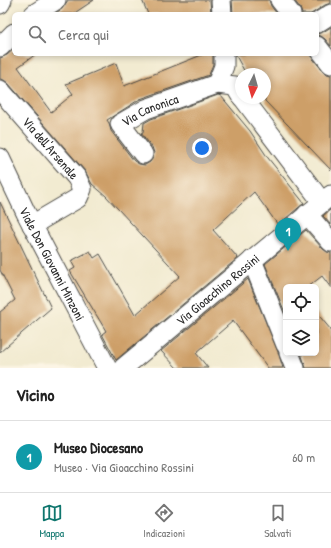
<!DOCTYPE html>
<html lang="it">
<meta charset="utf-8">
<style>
body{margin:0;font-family:"Patrick Hand",sans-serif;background:#f6f6f6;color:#222}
.controls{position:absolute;right:12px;bottom:12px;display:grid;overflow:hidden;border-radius:6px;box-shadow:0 2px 6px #0003}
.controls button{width:36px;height:36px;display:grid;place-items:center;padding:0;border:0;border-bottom:1px solid #e0e0e0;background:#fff;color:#222;font:20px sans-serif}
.compass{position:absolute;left:235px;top:68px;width:36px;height:36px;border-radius:50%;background:#fff;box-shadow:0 2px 6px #0003;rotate:185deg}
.you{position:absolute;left:202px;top:148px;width:14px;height:14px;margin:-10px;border:3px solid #fff;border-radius:50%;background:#1a73e8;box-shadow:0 0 0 6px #1a73e833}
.badge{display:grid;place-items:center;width:26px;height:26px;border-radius:50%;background:#0f766e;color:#fff;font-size:13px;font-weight:700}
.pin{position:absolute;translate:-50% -33px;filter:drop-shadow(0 1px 2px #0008)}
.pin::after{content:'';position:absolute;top:21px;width:14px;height:12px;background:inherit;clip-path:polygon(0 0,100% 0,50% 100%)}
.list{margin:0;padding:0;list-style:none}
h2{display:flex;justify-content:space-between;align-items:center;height:52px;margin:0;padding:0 16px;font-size:17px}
h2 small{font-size:13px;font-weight:400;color:#767676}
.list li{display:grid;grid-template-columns:26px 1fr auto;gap:12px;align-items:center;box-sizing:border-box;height:72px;padding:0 16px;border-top:1px solid #e0e0e0}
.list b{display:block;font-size:15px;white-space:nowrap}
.list p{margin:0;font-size:13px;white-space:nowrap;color:#767676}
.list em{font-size:13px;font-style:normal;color:#767676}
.icon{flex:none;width:22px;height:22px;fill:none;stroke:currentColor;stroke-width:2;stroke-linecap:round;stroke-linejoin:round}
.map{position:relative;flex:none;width:331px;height:368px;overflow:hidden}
.search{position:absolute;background:#fff;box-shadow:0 2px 6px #0003;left:12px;right:12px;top:12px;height:44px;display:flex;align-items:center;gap:10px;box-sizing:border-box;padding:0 14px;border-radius:6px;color:#767676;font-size:15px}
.sheet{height:124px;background:#fff}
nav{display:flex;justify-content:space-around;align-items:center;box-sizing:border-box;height:56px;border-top:1px solid #e0e0e0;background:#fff;font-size:11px;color:#767676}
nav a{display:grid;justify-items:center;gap:2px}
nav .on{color:#0f766e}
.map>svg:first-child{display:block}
.building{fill:#cd9f68}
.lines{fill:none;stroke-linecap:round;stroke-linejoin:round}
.minor-casing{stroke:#494844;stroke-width:21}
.minor{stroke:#fff;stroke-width:19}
.labels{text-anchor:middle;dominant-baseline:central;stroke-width:4;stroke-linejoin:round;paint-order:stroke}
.street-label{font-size:13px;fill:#2b2b2b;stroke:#fcf5e5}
</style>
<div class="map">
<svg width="331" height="368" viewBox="0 0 331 368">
<rect width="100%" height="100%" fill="#fcf5e5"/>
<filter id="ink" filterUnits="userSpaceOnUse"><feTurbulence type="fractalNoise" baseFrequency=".025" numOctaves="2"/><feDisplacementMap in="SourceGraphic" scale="8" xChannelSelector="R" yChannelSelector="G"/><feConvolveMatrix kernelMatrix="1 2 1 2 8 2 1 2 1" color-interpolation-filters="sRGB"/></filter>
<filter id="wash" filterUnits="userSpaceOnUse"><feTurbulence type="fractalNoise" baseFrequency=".012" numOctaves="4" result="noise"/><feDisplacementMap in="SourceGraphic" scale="16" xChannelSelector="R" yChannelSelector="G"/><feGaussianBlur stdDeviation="0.9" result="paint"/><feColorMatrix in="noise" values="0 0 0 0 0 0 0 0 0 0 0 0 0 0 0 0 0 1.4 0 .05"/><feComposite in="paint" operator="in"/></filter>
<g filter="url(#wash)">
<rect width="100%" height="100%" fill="#f2ebd1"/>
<g id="blocks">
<path class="building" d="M68 0H94L73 14H54L62 9Z
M142 0H210L211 14H148Z
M232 0H269L271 6 277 14H233Z
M294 0H331V3L325 5 311 14H302L300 8Z
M331 27V46L325 39 321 36 317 35V34L323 32Z
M14 49V54H36L18 67 51 112 73 94 66 84 116 63 124 86 204 54H213V64L209 75 140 99 107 120 109 123 111 131 134 161 139 164 145 165 150 162 153 158 154 153 152 147 141 133 143 132 144 123 151 119 218 95 221 96 250 131 268 158 304 203 278 225 254 192 213 230 238 258 116 360 102 334 106 331 70 271 75 268 71 261 90 251 94 258 100 254 135 315 180 276 106 196 92 184 85 171 8 83 4 80 0 79V58L7 55Z
M235 54H309L323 71 327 74 331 75V170L265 101V74H246Z
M0 202 51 308 0 352V312L15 300 0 270Z
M331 209V225L323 216Z
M306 230 323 249 327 252 331 253V288L322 276 308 287H286V315L265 264Z
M248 279 278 352 283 368H268L233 321 196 353 208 368H177L161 351Z
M316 312 331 330V368H306L301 353H316Z"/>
</g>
</g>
<g filter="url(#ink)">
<use href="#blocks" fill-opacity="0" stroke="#494844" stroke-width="1"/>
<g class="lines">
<defs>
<g id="minor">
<path d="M221 0 222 14"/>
<path d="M280 0 291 14"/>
<path d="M0 4 2 0"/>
<path d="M34 14 56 0"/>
<path d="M317 23 331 14"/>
<path d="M317 46 331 64"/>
<path d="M0 47 14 33"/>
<path d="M217 84 224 66V54"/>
<path id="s1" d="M0 90 77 178 82 189 78 198 32 225"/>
<path d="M243 98 322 202"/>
<path id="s2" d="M143 154 120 124 146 109 217 84 235 86 241 96"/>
<path id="s3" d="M0 158 26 213 107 368"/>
<path d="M307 214 331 242"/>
<path d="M252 260 286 345"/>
<path d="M289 353 295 368"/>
<path id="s4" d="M123 368 331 195"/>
</g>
</defs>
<use href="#minor" class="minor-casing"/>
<use href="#minor" class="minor"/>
</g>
</g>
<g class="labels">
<g class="street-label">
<text stroke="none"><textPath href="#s2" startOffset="71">Via Canonica</textPath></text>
<text stroke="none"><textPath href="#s1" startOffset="77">Via dell'Arsenale</textPath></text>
<text stroke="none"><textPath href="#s3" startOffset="118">Viale Don Giovanni Minzoni</textPath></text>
<text stroke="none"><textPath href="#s4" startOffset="123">Via Gioacchino Rossini</textPath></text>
</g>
</g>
</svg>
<div class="controls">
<button><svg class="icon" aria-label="locate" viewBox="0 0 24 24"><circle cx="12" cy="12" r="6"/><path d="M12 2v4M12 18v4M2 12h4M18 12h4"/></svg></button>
<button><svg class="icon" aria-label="layers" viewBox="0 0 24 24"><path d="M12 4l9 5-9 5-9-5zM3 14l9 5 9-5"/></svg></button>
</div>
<svg class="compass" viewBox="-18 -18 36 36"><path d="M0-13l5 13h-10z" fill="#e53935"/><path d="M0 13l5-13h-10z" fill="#767676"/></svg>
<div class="you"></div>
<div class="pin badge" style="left:288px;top:251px;background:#0f9aa8">1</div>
<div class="search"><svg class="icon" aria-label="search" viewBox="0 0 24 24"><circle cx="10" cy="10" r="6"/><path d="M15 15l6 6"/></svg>Cerca qui</div>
</div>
<section class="sheet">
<h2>Vicino<small></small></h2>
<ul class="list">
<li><span class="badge" style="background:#0f9aa8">1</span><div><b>Museo Diocesano</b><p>Museo · Via Gioacchino Rossini</p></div><em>60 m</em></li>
</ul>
</section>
<nav>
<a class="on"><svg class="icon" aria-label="map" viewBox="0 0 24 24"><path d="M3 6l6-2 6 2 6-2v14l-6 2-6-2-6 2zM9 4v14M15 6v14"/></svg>Mappa</a>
<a><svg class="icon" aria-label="directions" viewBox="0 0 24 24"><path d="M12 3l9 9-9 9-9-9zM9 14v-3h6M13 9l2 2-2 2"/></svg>Indicazioni</a>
<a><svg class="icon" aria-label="saved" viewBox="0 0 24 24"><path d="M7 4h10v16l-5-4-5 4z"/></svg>Salvati</a>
</nav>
